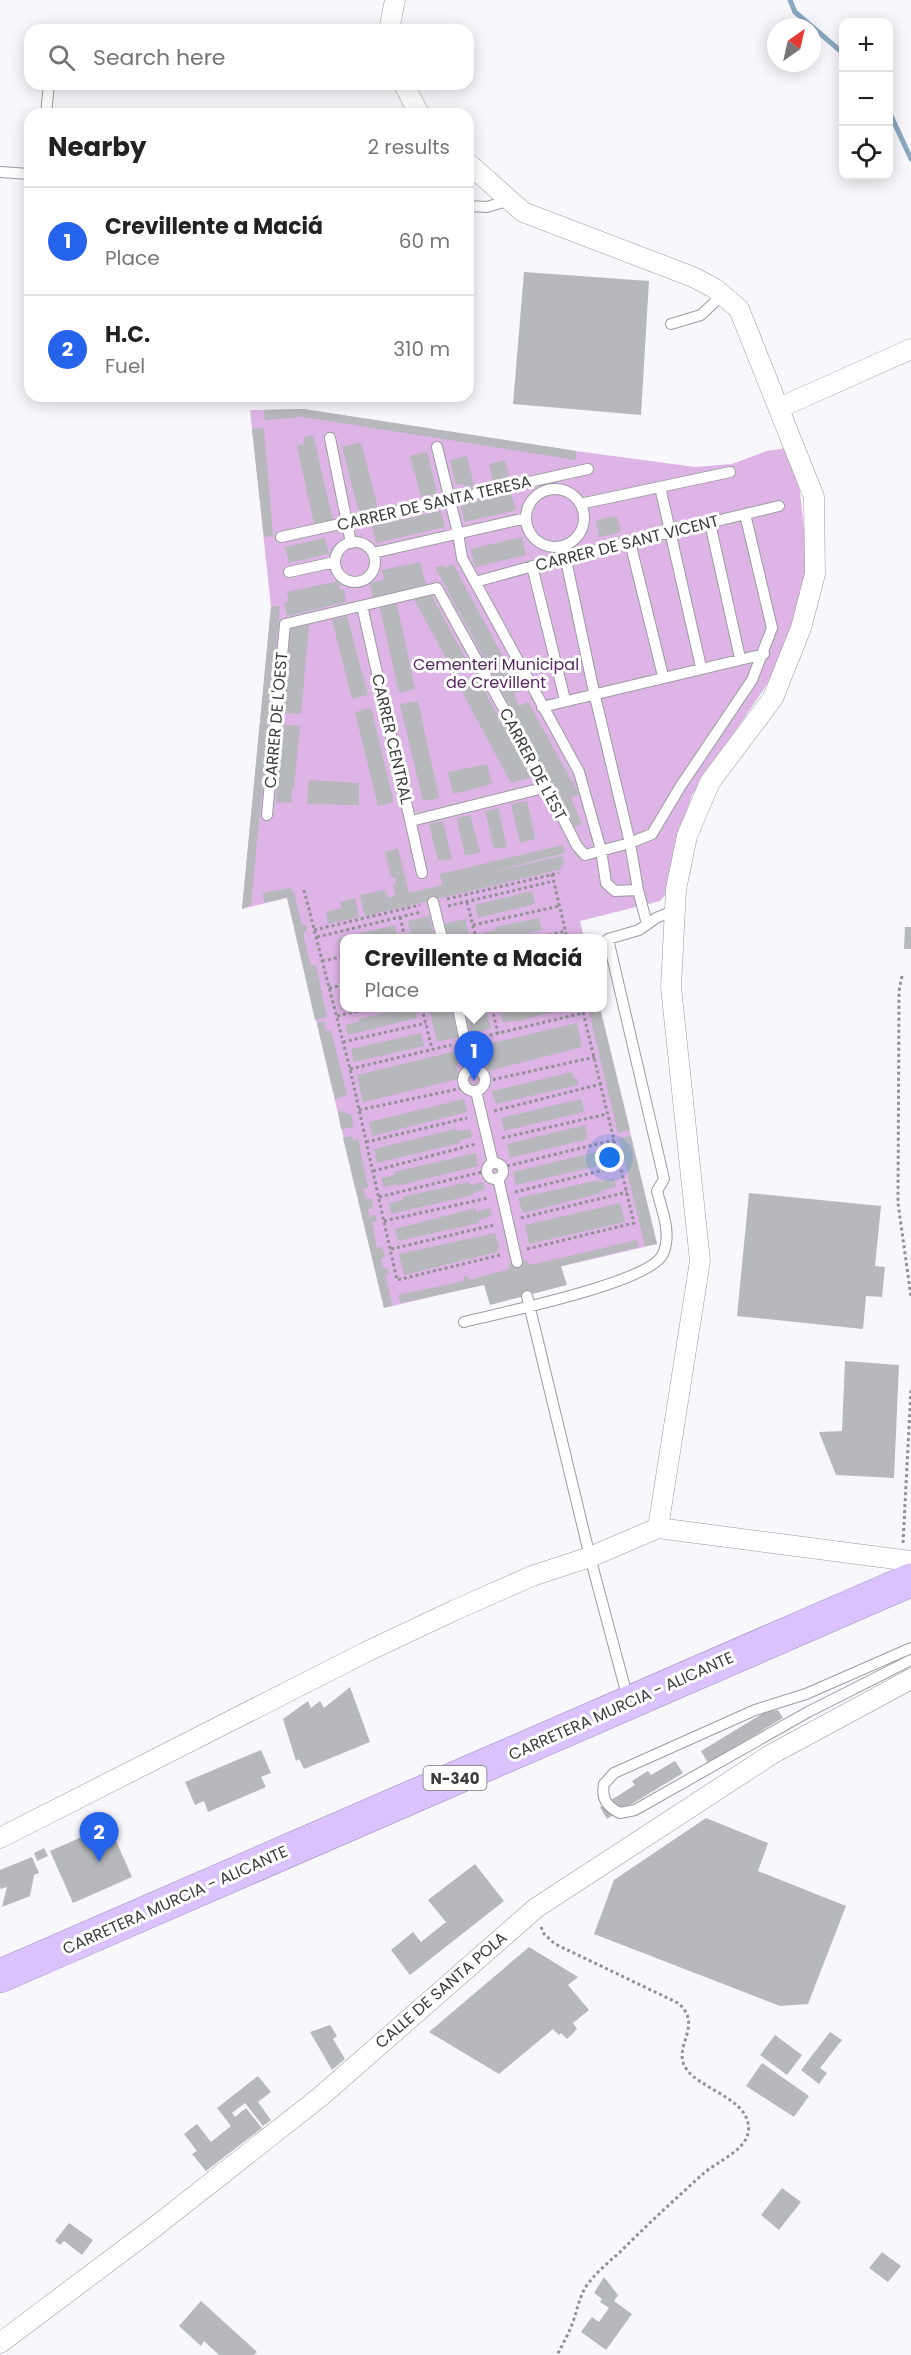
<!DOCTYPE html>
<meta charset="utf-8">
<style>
body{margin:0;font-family:Poppins,sans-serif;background:#f6f6f6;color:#222}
.controls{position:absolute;right:18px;top:18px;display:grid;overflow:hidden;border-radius:12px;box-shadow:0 3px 15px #0003}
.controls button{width:54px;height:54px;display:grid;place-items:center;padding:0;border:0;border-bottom:2px solid #e0e0e0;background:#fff;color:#222;font:30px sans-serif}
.compass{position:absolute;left:767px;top:18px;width:54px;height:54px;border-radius:50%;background:#fff;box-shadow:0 3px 15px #0003;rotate:34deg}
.you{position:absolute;left:610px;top:1158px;width:21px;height:21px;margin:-15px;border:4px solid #fff;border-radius:50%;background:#1a73e8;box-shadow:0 0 0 9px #1a73e833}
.badge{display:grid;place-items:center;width:39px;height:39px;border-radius:50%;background:#2563eb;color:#fff;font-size:20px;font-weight:700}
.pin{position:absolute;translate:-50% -50px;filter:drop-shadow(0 2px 3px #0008)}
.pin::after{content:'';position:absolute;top:32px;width:21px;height:18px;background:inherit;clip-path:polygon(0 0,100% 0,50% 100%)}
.popup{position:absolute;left:340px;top:934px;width:267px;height:78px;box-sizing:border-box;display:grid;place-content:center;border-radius:12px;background:#fff;filter:drop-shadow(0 2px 4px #0005);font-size:20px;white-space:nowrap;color:#767676}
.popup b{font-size:22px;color:#222}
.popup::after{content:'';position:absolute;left:50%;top:100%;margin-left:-12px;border:12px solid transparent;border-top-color:#fff}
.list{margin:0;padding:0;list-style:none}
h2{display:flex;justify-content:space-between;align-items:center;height:78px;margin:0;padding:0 24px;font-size:26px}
h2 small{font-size:20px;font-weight:400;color:#767676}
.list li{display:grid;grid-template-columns:39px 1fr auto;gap:18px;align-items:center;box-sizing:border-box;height:108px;padding:0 24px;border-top:2px solid #e0e0e0}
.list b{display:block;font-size:22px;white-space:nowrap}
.list p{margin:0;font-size:20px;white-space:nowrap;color:#767676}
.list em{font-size:20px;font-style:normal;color:#767676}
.icon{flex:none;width:33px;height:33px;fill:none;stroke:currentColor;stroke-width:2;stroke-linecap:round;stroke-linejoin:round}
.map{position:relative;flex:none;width:911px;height:2355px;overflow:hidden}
.search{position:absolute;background:#fff;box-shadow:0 3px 15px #0003;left:24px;top:24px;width:450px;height:66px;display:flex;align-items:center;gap:15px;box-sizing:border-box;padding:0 21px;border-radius:18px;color:#767676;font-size:22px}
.panel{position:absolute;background:#fff;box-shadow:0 3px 15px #0003;left:24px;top:108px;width:450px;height:294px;border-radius:18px}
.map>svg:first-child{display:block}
.green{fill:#ddb4e5}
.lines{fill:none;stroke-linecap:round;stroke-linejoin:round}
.stream{stroke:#8aa8c2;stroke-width:5}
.building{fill:#b6b8bb}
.service-casing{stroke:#9b9c9f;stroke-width:12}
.minor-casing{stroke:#9b9c9f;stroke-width:21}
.trunk-casing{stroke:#9c89bb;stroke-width:34}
.path{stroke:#919194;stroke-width:3;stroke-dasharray:3 3;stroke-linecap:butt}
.service{stroke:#fff;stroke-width:10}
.minor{stroke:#fff;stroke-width:20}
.trunk{stroke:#dac2fe;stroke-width:33}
.labels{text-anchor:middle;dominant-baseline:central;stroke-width:6;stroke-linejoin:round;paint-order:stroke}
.shield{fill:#fff;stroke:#767678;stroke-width:1.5}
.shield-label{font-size:15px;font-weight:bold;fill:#3c3c3e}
.street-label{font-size:16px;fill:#3c3c3e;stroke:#fff}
.park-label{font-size:16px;fill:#5a2764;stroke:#fff}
</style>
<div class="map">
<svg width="911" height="2355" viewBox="0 0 911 2355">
<rect width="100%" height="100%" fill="#f8f8fc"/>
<path class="green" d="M303 409 576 451 695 467 732 464 767 451 787 448 798 475 808 564 796 620 770 680 692 795 668 875 666 894 660 901 580 921 584 938H345V1008H600L657 1244 384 1308 287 898 242 909 271 607 250 410Z"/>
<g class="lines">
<path class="stream" d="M790 0 795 12 844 54
M888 109 911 159"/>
</g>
<path class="building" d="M524 272 649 281 641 415 513 404Z
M303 409 576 451V460L303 417 265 420 264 410Z
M264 428 273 536 264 537 252 429Z
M313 435 333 520 314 524 297 446 305 443 304 437Z
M361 442 378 508 359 513 342 447Z
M427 452 437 493 421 497 410 456Z
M467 456 474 485 465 488 464 484 456 485 450 460Z
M505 460 509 476 493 481 489 464Z
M511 493 516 510 465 522 460 505Z
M441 511 445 527 376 543 372 526Z
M617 516 621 532 599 537 596 520Z
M522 537 526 555 475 567 471 549Z
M325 538 329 554 289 563 285 547Z
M420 562 426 584 373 597 370 583 384 580 382 570Z
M453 564 521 690 514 694 519 706 528 702 579 794 571 798 582 824 575 827 435 567 443 566 445 568Z
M339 581 340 590 344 589 346 602 287 616 284 603 289 602 287 592Z
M432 596 471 669 455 675 414 599Z
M397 604 415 689 399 693 380 608Z
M280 606 251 905 242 909 271 607Z
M347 616 368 695 352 699 332 620Z
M309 625 301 714 283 713 291 629Z
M479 681 532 777 511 783 461 690Z
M418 701 439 798 423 801 400 704Z
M371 708 394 802 378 806 355 712Z
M281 724 300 726 294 788 292 789 291 803 276 802Z
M487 764 492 784 453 794 448 772Z
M309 780 359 783V805L307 804Z
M527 801 535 839 520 843 511 804Z
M498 808 507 847 494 849 485 811Z
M470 815 480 852 465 856 457 818Z
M443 821 452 859 438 861 429 824Z
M563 845 565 853 484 874 562 856 564 864 561 865 562 869 365 916 360 895 385 890 388 898 396 896 393 884 396 883 395 877H391L385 852 398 848 409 893 442 885 440 874Z
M290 888 294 892 302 926 306 924 307 930 303 933 311 966 316 965 327 1017 315 1020 287 897 264 903 263 893Z
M532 891 535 904 478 918 475 905Z
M355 898 359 917 328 924 326 912 342 908 340 902Z
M429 916 434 938H412L408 921Z
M539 918 542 930 510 938H484L483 933 495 930V927Z
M465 919 470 938H448L444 924Z
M395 925 398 938H345V951L341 952 338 939Z
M905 927H911V949H904Z
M406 1008H414L417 1018 348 1035 345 1025 358 1022 359 1019Z
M429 1008H451L458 1037 437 1042Z
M464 1008H486L491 1028 471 1035Z
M518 1008H569L515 1022V1020L503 1023 500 1014Z
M588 1008H600L630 1130 618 1133Z
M324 1021 326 1031 331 1030 347 1095 335 1099 317 1023Z
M577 1023 582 1047 488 1071 485 1057 478 1060 475 1047Z
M421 1033 424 1046 354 1062 351 1049Z
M461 1050 463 1062 456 1065 459 1079 363 1102 357 1075Z
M572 1072 574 1079 577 1078 578 1085 496 1104 492 1091Z
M464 1099 467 1112 372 1136 369 1122Z
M581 1099 584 1112 504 1131 501 1118Z
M345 1111 346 1114H351L354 1127 341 1129 338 1112Z
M585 1125 588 1139 510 1158 507 1144Z
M456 1129 457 1132 470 1129 472 1137 460 1140V1143L377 1163 374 1149Z
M352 1136 353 1140 358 1139 368 1187 363 1189 366 1199H372L373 1207 368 1210 370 1216 376 1215 377 1220 372 1223 377 1248 382 1247 385 1256 381 1259 383 1269 388 1268 389 1273 385 1275 392 1305 384 1308 343 1138Z
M631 1136 657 1244 645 1246 619 1138Z
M608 1149 611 1163 516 1185 513 1172Z
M476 1153 478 1166 397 1186V1184L384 1187 381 1178 395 1175 394 1172Z
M614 1178 616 1187 603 1190 602 1193 523 1213 518 1198 599 1180 600 1182Z
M469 1182V1185L483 1182 485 1189 472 1193 473 1195 391 1214 389 1203 403 1200 402 1197Z
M749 1193 881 1206 875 1266 885 1267 882 1297 866 1296 863 1329 737 1316Z
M620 1203 625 1222 529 1244 525 1225Z
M476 1208V1212L490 1208 492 1216 478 1220 479 1223 398 1241 395 1229Z
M495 1233 499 1247 497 1252 404 1275 399 1254Z
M637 1240 639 1247 561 1266 567 1285 490 1305 484 1285 401 1303 398 1295 464 1281 463 1277 468 1276 469 1280 499 1272 510 1269 509 1264 527 1260 528 1264H535Z
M845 1361 899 1365 894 1478 836 1475 819 1432 842 1431Z
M350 1687 370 1742 304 1769 299 1759 296 1761 283 1719 308 1701 311 1708 320 1701 324 1708Z
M778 1710 783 1718 708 1763 701 1751 767 1711Z
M261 1750 271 1773 261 1777 266 1787 208 1812 204 1801 195 1805 185 1782Z
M675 1761 683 1773 607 1819 600 1807 635 1785 632 1781 648 1771 651 1775Z
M706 1818 768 1843 758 1871 846 1906 808 2004 780 2006 594 1934 614 1880Z
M109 1825 132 1877 73 1903 50 1851Z
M44 1848 48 1856 37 1861 34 1853Z
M32 1857 39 1873 34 1875 30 1896 2 1907 7 1887 0 1889V1870Z
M475 1864 504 1901 410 1975 391 1950 413 1932 421 1942 446 1922 428 1900Z
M529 1947 578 1977 568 1985 589 2010 573 2023 577 2029 567 2039 561 2033 559 2035 553 2029 499 2074 429 2032Z
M330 2025 337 2036 333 2039 345 2059 332 2070 310 2032Z
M830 2032 842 2040 820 2068 827 2073 819 2084 801 2070Z
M775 2035 802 2055 787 2075 760 2055Z
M762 2063 809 2096 794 2117 746 2086Z
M258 2076 271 2092 258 2102 271 2120 263 2126 245 2103 232 2113 235 2117 246 2108 262 2128 206 2171 192 2154 197 2151 184 2134 197 2124 211 2142 231 2126 217 2108Z
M782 2188 801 2202 779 2230 761 2215Z
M69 2223 93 2240 82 2255 64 2241 60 2245 55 2241Z
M882 2252 901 2266 888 2282 869 2268Z
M604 2277 618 2295 614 2301 632 2314 606 2350 581 2332 592 2317 599 2322 609 2308 600 2302 602 2299 594 2293Z
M201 2301 257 2352 254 2355H219L204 2341 201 2346 179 2326Z"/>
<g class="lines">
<defs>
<path id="service" d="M46 114 49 84
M0 172 30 174
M468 206 487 207 510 200
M671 324 701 315 722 295
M330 438 351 543
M437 447 458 533 462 558 579 772 601 850 606 883 615 891 638 890
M660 487 701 667
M526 518a29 29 0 1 1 58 0a29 29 0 1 1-58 0Z
M580 504 730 472
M710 523 740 658
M281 537 588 469
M630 542 663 676
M335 562a20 20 0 1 1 40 0a20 20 0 1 1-40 0Z
M563 546 594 692 630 843 638 890 647 924
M373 553 526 518
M532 566 565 700
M289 572 335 562
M475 582 566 557 779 506
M362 606 422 873
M542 707 764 654
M267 815 285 624 437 588 547 787 577 846 585 855 630 843 652 834 680 787 752 680 772 628 745 514
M411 821 547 787
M433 902 442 938
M458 1008 471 1070
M463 1080a11 11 0 1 1 22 0a11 11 0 1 1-22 0Z
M476 1091 493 1163
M487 1171a8 8 0 1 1 16 0a8 8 0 1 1-16 0Z
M498 1178 517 1262
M527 1296 590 1557 628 1699
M464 1322C499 1313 650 1283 663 1254 672 1234 662 1211 657 1191L664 1179 608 939 639 930 656 918 675 910
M911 1648 806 1694 755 1710 614 1773 604 1784C601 1798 607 1807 620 1813L635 1810 808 1712 911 1660"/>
<path id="minor" d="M389 30 395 0
M404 84 419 114
M468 163 523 212 693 277 714 288 739 309 814 497 815 574 801 628 773 698 710 782 687 836 676 889 671 987 700 1261 658 1528 911 1561
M779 408 911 349
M0 1838 366 1652 455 1610 532 1576 590 1557 658 1528
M0 2343 156 2226 320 2097 536 1908 772 1754 911 1679"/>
<path id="trunk" d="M0 1976 911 1580"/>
</defs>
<use href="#service" class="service-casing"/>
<use href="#minor" class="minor-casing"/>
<use href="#trunk" class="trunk-casing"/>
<path class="path" d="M552 874 567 938
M304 890 350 1069 397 1280 500 1255
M447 899 559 873
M467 902 476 938
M448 906 554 881
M400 917 405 938
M473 925 560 906
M314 930 420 905
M317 937 421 912
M537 938 566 931
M322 961 345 956
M902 976 899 991 898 1203 911 1297
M329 988 345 985
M422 1008 432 1049
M492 1008 498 1034
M337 1016 371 1008
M478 1038 583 1013
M343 1042 426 1023
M350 1069 451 1045
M487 1081 595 1057
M359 1110 463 1088
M494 1111 601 1084
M502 1138 607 1114
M366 1142 467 1118
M507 1166 614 1140
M373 1171 476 1144
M515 1192 620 1166
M379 1197 482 1172
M521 1218 627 1192
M384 1221 488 1198
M391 1249 494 1225
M527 1249 634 1223 582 1008
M903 1543 911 1389
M541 1927 544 1934 555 1944 678 2003C705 2026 670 2047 687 2070 702 2089 743 2098 748 2123 754 2148 718 2160 703 2174 675 2199 647 2225 620 2252 608 2263 594 2274 585 2288 579 2299 577 2310 573 2322 569 2333 563 2344 557 2355"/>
<use href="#service" class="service"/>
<use href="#minor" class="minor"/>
<use href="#trunk" class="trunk"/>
</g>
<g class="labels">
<rect class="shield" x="423.5" y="1766" width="63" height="24" rx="4.5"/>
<g class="shield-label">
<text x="455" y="1778">N-340</text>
</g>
<g class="street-label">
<text transform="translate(434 503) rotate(-13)">CARRER DE SANTA TERESA</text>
<text transform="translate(627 543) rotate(-14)">CARRER DE SANT VICENT</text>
<text transform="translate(276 720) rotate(-85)">CARRER DE L'OEST</text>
<text transform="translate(392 739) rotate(77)">CARRER CENTRAL</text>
<text transform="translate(533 764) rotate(62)">CARRER DE L'EST</text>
<text transform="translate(621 1706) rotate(-24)">CARRETERA MURCIA - ALICANTE</text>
<text transform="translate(175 1900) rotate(-24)">CARRETERA MURCIA - ALICANTE</text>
<text transform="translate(441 1990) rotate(-41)">CALLE DE SANTA POLA</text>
</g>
<g class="park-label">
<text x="496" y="664">Cementeri Municipal<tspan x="496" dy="18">de Crevillent</tspan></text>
</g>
</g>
</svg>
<div class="controls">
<button>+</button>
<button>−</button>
<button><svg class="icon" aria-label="locate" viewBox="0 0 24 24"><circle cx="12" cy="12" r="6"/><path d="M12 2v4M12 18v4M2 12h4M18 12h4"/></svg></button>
</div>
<svg class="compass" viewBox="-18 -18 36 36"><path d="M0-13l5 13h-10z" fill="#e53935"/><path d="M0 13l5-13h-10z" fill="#767676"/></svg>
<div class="you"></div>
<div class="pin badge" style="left:474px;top:1081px">1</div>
<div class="popup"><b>Crevillente a Maciá</b>Place</div>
<div class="pin badge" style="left:99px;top:1862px">2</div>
<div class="search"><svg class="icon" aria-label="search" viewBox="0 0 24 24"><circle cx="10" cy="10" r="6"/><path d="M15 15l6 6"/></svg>Search here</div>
<section class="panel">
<h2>Nearby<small>2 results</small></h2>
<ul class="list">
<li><span class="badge">1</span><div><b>Crevillente a Maciá</b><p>Place</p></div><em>60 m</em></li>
<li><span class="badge">2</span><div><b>H.C.</b><p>Fuel</p></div><em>310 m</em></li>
</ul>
</section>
</div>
